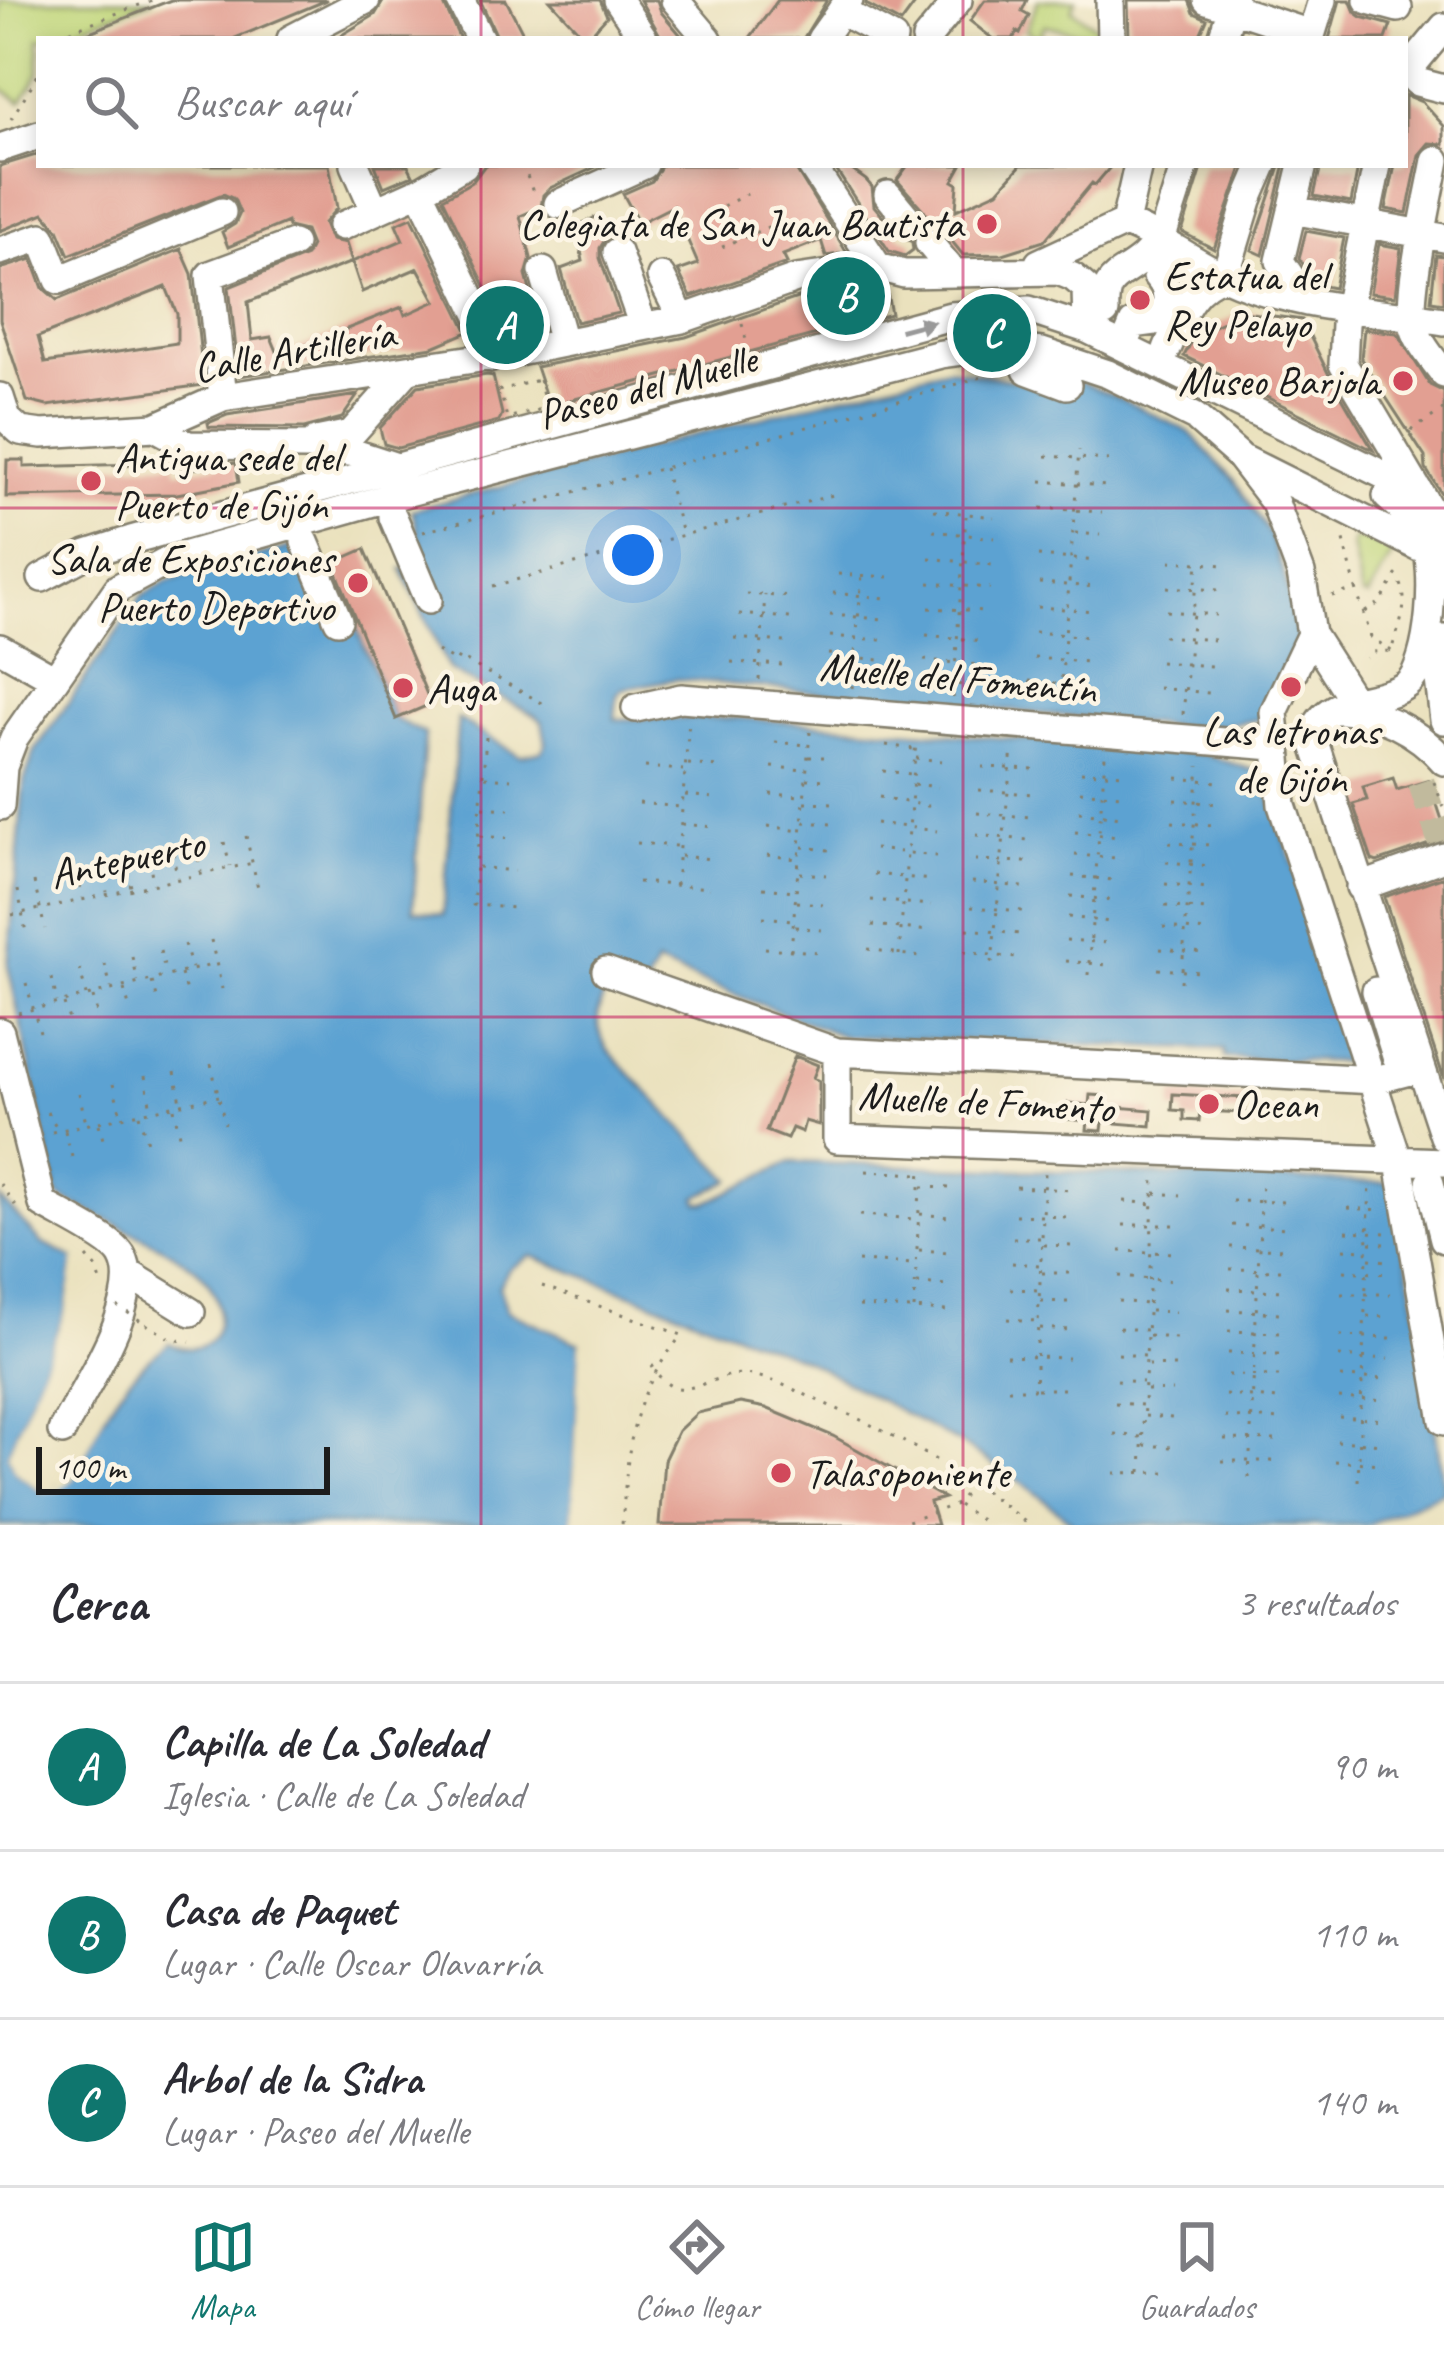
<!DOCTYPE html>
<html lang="es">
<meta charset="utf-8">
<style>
body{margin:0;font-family:Caveat,sans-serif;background:#f7f7f7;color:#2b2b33}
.scale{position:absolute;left:36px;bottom:30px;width:294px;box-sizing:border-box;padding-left:12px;border:6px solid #1c1c1c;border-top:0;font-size:33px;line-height:42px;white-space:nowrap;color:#1c1c1c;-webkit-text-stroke:9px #fcf5e5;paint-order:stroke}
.you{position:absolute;left:633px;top:555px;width:42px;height:42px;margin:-30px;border:9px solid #fff;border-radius:50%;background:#1a73e8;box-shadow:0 0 0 18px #1a73e833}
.badge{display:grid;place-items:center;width:78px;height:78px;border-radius:50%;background:#0f766e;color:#fff;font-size:39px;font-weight:700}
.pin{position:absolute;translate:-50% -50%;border:6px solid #fff;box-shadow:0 3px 12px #0006}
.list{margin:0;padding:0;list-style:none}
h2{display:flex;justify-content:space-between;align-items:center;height:156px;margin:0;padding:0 48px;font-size:51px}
h2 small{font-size:39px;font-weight:400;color:#7c7c81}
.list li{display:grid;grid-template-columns:78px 1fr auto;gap:36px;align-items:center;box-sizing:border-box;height:168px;padding:0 48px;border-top:3px solid #e1e1e2}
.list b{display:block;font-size:45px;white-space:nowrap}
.list p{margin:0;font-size:39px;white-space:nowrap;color:#7c7c81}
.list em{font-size:39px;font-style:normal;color:#7c7c81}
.icon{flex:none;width:66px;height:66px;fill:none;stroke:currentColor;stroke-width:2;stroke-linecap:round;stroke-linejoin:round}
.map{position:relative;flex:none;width:1444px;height:1525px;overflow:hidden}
.search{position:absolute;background:#fff;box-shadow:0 6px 18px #0003;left:36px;right:36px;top:36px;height:132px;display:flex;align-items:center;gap:30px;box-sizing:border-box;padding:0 42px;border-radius:0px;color:#7c7c81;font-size:45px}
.sheet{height:660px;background:#fff}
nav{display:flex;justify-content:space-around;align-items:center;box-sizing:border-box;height:168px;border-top:3px solid #e1e1e2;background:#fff;font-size:33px;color:#7c7c81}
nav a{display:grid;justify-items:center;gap:6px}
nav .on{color:#0f766e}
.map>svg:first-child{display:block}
.green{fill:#c0d67a;stroke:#6e794b;stroke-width:3}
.water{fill:#5ca2d2;stroke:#3c5f77;stroke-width:3}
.pier{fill:#eae1bd}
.building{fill:#e29f92;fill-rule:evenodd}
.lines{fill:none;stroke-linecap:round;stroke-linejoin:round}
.minor-tunnel{stroke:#c1ba9d;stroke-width:27;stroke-dasharray:27 14;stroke-linecap:butt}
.minor-casing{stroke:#837e6c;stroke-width:32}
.path{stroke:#837e6c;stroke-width:3;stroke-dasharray:3 9;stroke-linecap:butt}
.minor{stroke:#fff;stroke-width:27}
.path-bridge{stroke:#837e6c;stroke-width:3;stroke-dasharray:3 9;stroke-linecap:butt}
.oneway{fill:#999}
.grid{fill:none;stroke:#c2185b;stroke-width:3;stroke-opacity:0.55}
.poi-dot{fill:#d1495b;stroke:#fcf5e5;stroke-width:4.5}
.labels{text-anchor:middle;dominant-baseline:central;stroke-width:9;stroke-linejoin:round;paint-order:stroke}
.poi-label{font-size:42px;fill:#1c1c1c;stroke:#fcf5e5;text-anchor:start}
.street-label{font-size:42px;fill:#1c1c1c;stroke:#fcf5e5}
</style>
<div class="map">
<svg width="1444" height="1525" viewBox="0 0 1444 1525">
<rect width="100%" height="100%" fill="#fcf5e5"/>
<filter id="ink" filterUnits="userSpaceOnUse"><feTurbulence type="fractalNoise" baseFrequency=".00833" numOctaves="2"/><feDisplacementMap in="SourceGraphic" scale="24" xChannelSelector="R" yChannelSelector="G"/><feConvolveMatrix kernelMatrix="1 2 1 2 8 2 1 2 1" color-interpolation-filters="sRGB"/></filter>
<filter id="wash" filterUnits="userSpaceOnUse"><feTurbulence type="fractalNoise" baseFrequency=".004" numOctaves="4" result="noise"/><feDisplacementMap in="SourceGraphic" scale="48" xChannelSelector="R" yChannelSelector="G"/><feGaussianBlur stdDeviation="2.7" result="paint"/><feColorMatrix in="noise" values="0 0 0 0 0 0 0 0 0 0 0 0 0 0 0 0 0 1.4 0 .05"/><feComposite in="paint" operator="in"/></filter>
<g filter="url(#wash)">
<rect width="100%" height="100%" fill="#eae1bd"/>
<path class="green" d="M0 0H153L69 31 61 39H39V73L21 102 0 87Z
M1038 0H1076L1072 10 1101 30 1102 39 1045 25 1039 37 1026 31Z
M1365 538 1390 550 1392 555 1368 597 1362 595 1352 545 1353 540Z"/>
<path class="water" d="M948 368 1040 385 1046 369 1118 397 1189 432 1234 481 1270 535 1284 574 1299 643 1262 719 1208 728 1182 727 676 679 622 689 617 695 615 719 740 718 1200 753 1262 773 1356 1048 1347 1062 1224 1058 1223 1050 842 1036 656 964 638 1004 606 992C594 1013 596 1027 607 1049L731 1180 697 1197 699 1203H706L791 1162 1391 1183 1423 1341 1444 1491 1366 1525H1076L1029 1488 966 1447 804 1359 531 1256 509 1269 499 1286 507 1311 580 1343 572 1525H0V1198L42 1243 74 1259 66 1310 8 1454 16 1472 42 1492 74 1479C102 1418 113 1386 168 1343 227 1368 234 1296 192 1266 152 1238 102 1219 58 1196L8 966 24 781 35 751 141 597 168 581 294 546 309 581 332 571 395 719 425 734 413 910 443 915 458 719 520 756 542 751 546 743 542 721 536 716 449 670 402 569 425 563 412 510Z"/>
<path class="pier" d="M74 1259 79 1263 72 1312 15 1454 33 1481 43 1486 57 1485 69 1475 108 1391 132 1363 162 1340 168 1343 136 1368 113 1395 74 1479 59 1491 42 1492 16 1472 8 1454 66 1310Z
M580 1343 586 1345 578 1525H572Z"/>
<g id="blocks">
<path class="building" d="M171 0H327L233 39H72Z
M384 0H442L460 39H335L375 15Z
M480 0H506L526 39H498Z
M550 0H600L607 16 586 39Z
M640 0H657L661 12 684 39H662Z
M778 0H827L803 39H749Z
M867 0H918L901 23 866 4Z
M985 0H1027L1022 11 1029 15 1020 34 1017 32 1013 39H993L970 21Z
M1128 0H1189L1194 13 1207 19 1198 39H1129Z
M1340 0H1350L1355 12 1362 17 1391 25 1386 39H1329Z
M1405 95 1422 102 1444 126V144L1429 143 1419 155 1407 213 1386 209 1395 165H1405Z
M39 154V165H329L337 208 324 223 331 240 346 243 352 262 403 240 396 224 412 217 468 332 433 347 239 376 229 287 306 256 311 246 305 231 288 227 287 222 228 247 222 232 235 224 240 213 234 199 223 194 69 255 58 229 44 213 0 231V166ZM352 262 362 292 418 268 436 301 405 315 402 307 279 356 271 337 252 340 248 302Z
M375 165H408L413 175 384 187Z
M485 165H600L550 188 543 195 541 207 520 216 531 258 526 275 539 324 535 330 523 329 505 336 501 319 443 198 473 181Z
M662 165H793L847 253 826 256 821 240 783 255 787 263 691 297 678 271 698 264 673 206 639 223 623 194 652 181Z
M833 165H845L866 180 872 187 874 206 899 236 912 242 913 250 905 256 889 251Z
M908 165H962L953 181 958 184 956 210 998 191 1021 165H1112L1095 185 1092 183 1044 241 1003 254 963 255 942 229 929 225 926 213 897 180Z
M1203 165H1243L1214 249 1182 232Z
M1321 165 1358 167 1351 203 1314 196Z
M1280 167 1284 168 1263 255 1252 250Z
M598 216 606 238 600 248V258L619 313 576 322 561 269 583 261 576 226Z
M1306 231 1344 238 1334 288 1318 285 1299 258Z
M1379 244 1401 248 1395 296 1370 293Z
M181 249 192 274 204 385 47 406 27 401 0 320V269L32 259 43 288 57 300ZM166 287 177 314V343L45 363 38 337Z
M1436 255 1444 256V303L1431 301Z
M877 285 886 288 891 314 549 406 536 367 686 337 800 297Z
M1244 312 1302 320 1328 373 1373 450 1184 356 1195 335Z
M1364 329 1397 333 1430 385 1444 392V498L1426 469 1425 457 1361 359Z
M487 375 493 376 502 414 499 421 398 448 384 444 380 428 418 386Z
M358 395 342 418 304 428 209 427 208 423 227 415Z
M7 460H24V467L176 463V471L236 463 239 482 177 494 6 497Z
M365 549 431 704 396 719 333 563Z
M1393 778 1397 790 1429 780 1444 826V839L1377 862 1372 860 1353 804 1367 800 1363 787Z
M1444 876V1079L1384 897Z
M795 1056 818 1065 813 1078 819 1081V1125L805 1121 802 1132 792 1128 787 1139 766 1131Z
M1173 1094 1245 1098V1113L1200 1111 1199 1121 1184 1120V1111L1172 1110Z
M1090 1095 1105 1096 1104 1106 1152 1110 1151 1126 1103 1122 1102 1131 1087 1130 1088 1121 1066 1119 1067 1103 1089 1105Z
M740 1403 766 1408 833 1436 944 1498 930 1502 937 1525H659L664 1460 678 1431 697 1413Z"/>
</g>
</g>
<g filter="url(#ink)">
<use href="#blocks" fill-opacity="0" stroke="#837e6c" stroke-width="3"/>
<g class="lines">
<path class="minor-tunnel" d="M1421 782 1441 841"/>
<defs>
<path id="minor" d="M460 0 480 39
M618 0 644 39
M675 0 708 39
M1110 0 1111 39
M1207 0 1311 34
M1368 0 1398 8
M841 11 893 39
M291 39 366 0
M821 39 849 0
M926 39 958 0
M1222 39 1234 0
M1310 39 1322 0
M1407 71 1417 82 1444 89
M1405 74 1444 27
M0 148 39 135
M1436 160C1430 193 1405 300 1414 327 1419 344 1434 360 1444 374
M355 165 375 211
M811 165 878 267
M1138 165 1125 223C1164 238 1189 260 1224 276 1293 308 1371 310 1444 321
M1303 165 1280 261 1307 302
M1377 165 1345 324 1343 364 1444 534
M420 191 485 327 492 358
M888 195 912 224
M558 204 644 165
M1292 210 1444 238
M342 226 420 191 464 165
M929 243 953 272
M0 251 42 237 59 280 222 212
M617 252 643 326
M1039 263 1125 223
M543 271 563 342
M1225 276 1248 200 1263 165
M661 277 682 319
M1105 312C1103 275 1118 279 1142 259 1149 253 1156 244 1162 237
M1129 334 1133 324 1155 321C1170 307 1171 291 1157 276L1162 237 1185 165
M1167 349C1180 320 1190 284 1225 276
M1027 370 1067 385
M0 397 7 419 20 431 42 434 155 427 223 397 513 353 682 319 796 279 878 267 904 274 1058 271 1073 277 1086 288 1087 329
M223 397 210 275 293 244
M155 427 188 445 307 446 354 453 400 468
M316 441 351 434 406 372
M1245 460 1419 547
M1387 496C1402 509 1415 520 1424 538 1437 565 1431 665 1407 684 1378 706 1327 691 1312 736L1444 1136
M393 517 428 600
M305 542 338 620
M42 578 87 554 131 540 951 316 1029 310 1087 329 1396 481 1431 510
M1311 634 1350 695
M1444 639 1439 679 1444 720
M0 648 55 679
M636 708 681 698 1274 746
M1336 710C1376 709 1418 731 1444 761
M0 806 3 767 14 738 118 588 172 559 405 493 941 354 992 347 1042 352 1108 374 1195 417 1238 455 1275 503 1301 573 1311 634 1274 712 1282 805 1399 1163 1444 1421
M1360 887 1444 857
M606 971 837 1052
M1376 991 1396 1056
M0 1032 43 1204C61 1215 113 1239 122 1256 146 1298 82 1391 62 1431
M1421 1068 1375 1080 837 1052V1139L1444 1162
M1430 1183 1444 1239
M128 1273 191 1312"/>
</defs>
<use href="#minor" class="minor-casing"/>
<path class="path" d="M1008 0 1016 4
M61 39 69 31 153 0
M11 119 39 73
M523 165 535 198
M723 206 753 191
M720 209 736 239
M722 247 770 226
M742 324 747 344
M539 380 546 408 507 418 500 390Z
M1411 431 1444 409
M1046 456 1110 460
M664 468 682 534
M1041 481 1106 486
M1041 508 1102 512
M934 510 994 517
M933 531 994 538
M423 532 664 468 989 375
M1075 533 1100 535
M1038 556 1097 561
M929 558 992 565
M1170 561 1225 565
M838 574 889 577
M929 583 990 588
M1039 583 1096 587
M493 586 833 495
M1167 587 1218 590
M1356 589 1371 637 1397 655
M833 593 886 598
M746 594 793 597
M1332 596 1356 589 1343 536
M1037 607 1094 611
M929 608 986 611
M1166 611 1216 615
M1365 612 1381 602 1396 575C1413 599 1399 626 1391 651L1373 652 1366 658
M739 614 790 618
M830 615 884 619
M1034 632 1090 637
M926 635 982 641
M830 636 882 640
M1163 636 1215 640
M734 638 786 642
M437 651 456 662 459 657 544 704
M828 654 879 660
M1034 658 1087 662
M924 660 979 665
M731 662 783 665
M1160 662 1211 666
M826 676 877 680
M759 680 765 595
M1029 681 1088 687
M922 682 980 686
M852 688 862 575
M1158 688 1209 693
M953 698 966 516
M1060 702 1079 450
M1183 714 1198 563
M486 737 473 905 515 908
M775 742 807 745
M886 745 913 749
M809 757H833
M916 758 942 761
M688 764 717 767
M645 767 683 770
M772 767 805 770
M982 767 1035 769
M883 771 911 774
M1081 772 1126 774
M485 777 511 779
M1177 778 1219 782
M807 779 831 780
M1434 782 1444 808
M914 784 938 787
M979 790 1033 794
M1080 791 1122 795
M770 794 802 796
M685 795 715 798
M879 797 938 808
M1175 800 1219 804
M805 802 833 803
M639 803 680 807
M483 807 509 809
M1079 812 1121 817
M977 813 1030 817
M804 822 831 824
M1172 822 1213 825
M876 823 937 831
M682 824 714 827
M768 826 800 831
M1075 832 1119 837
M976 835 1028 840
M246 836 259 892
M480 836 506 838
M224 842 230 866
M637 843 677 846
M1169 843 1213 845
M196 847 201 872
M802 847 829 850
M874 849 936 856
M173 853 177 877
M767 855 797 859
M1075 855 1116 858
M680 856 711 859
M149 859 153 882
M125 860 131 887
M975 860 1026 862
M1166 862 1210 866
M102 867 107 892
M478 867 514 871
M800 873 826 875
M78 874 82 898
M874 874 931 880
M1072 876 1114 880
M55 879 59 903
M34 882 45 929
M638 882 710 888
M972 882 1023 887
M1165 884 1209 888
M676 885 689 720
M763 888 794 891
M18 890 26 933
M1070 896 1111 900
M871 900 931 905
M797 902 823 904
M1165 906 1207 910
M971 907 1022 911
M12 915 253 863
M763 917 792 920
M1068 917 1111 922
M872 925 929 931
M795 927 822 930
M1163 927 1207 931
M967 929 1020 934
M211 940 222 989
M1066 940 1110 943
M184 944 192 968
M765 948 818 952
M868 949 927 958
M1160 949 1203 953
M791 950 810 732
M160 951 166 974
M964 952 1016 958
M899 955 916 741
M132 957 138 981
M1066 961 1108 965
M992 963 1012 749
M105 964 111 988
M80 969 86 995
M1158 969 1201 972
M181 974 187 995
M1088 975 1105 756
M52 978 57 1002
M152 982 159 1003
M1181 982 1199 766
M26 983 40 1032
M124 989 130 1009
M93 997 98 1018
M64 1004 70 1023
M18 1013 216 964
M211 1064 225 1124
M175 1072 181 1102
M145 1076 151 1109
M113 1084 121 1115
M79 1093 86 1123
M174 1108 179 1135
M47 1112 58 1129
M139 1115 147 1142
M99 1124 105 1147
M65 1131 72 1157
M52 1132 219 1096
M866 1171 918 1174
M0 1184 20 1212
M922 1187 951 1188
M1016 1187 1071 1190
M1155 1193 1181 1195
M1124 1201 1153 1204
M1232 1201 1289 1202
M1348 1208 1382 1210
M920 1214 950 1217
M860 1215 916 1219
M1015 1215 1067 1217
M1123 1225H1176
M1232 1225 1288 1228
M1346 1231 1386 1233
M1013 1238H1040
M1370 1243 1386 1244
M1044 1245 1072 1246
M1230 1247 1288 1249
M1344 1249 1366 1250
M919 1250 948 1252
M1120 1251 1175 1253
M87 1257 97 1269 102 1285
M1369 1259 1387 1261
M858 1261 914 1264
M1012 1263 1039 1265
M1230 1269 1284 1270
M1344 1271 1389 1274
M1042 1273H1070
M1119 1276 1174 1281
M917 1283 949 1285
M542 1286 682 1335C630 1397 628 1447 622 1525
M1010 1289 1038 1290
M1228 1289 1284 1291
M1341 1294H1390
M1041 1301 1068 1302
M1118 1301 1147 1304
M859 1306 947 1311
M914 1309 921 1168
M1228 1310 1281 1313
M1150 1311 1175 1312
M1367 1316 1390 1317
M1007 1319 1036 1321
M146 1324 171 1339 190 1342
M1040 1328 1069 1330
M1119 1328 1146 1330
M1228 1331 1280 1333
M1149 1336 1176 1338
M1340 1336 1391 1338
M1228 1353 1280 1354
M1118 1354 1145 1356
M1006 1356 1068 1358
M1339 1356 1389 1359
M652 1365C679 1415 710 1368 751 1375 774 1379 799 1392 821 1402 898 1435 963 1472 1029 1525
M1148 1365 1175 1366
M1228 1375 1280 1376
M1341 1377 1387 1379
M1117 1380 1143 1382
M1008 1389H1035L1045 1173
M1037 1389H1066
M1147 1390 1172 1391
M1225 1395 1279 1399
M1339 1398 1386 1401
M1115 1403 1143 1405
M1145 1416 1172 1418
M1225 1417 1280 1420
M1339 1417 1386 1420
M1114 1434 1141 1437
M1224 1439 1278 1440
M1337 1441 1384 1444
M1144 1445 1171 1447
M1222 1461H1275
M1335 1461 1383 1464
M1141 1472 1154 1177
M1114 1473 1171 1472
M1249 1478 1262 1180
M1358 1481 1370 1184
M958 1505 988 1525
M897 1525 957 1504 979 1474"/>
<use href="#minor" class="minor"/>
<path class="path-bridge" d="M117 1306 146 1324"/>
</g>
<defs><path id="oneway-solid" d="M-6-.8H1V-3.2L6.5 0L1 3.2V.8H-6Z" transform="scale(3)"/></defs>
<use class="oneway" href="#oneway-solid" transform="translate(917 326) rotate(-15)"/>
</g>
<path class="grid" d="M481 0V39M963 0V39M481 165V1525M963 165V1525M0 508H1444M0 1017H1444"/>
<g class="poi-dot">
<circle cx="987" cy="224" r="12"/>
<circle cx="1140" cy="300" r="12"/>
<circle cx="1403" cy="381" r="12"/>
<circle cx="91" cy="481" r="12"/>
<circle cx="358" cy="583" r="12"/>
<circle cx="1291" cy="687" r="12"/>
<circle cx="403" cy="688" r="12"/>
<circle cx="1209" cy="1104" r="12"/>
<circle cx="781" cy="1473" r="12"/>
</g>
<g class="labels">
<g class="poi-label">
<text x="963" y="224" text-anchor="end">Colegiata de San Juan Bautista</text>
<text x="1164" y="276">Estatua del<tspan x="1164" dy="48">Rey Pelayo</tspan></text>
<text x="1379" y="381" text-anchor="end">Museo Barjola</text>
<text x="115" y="457">Antigua sede del<tspan x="115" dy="48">Puerto de Gijón</tspan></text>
<text x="334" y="559" text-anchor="end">Sala de Exposiciones<tspan x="334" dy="48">Puerto Deportivo</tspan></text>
<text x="427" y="688">Auga</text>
<text x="1291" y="731" text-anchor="middle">Las letronas<tspan x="1291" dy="48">de Gijón</tspan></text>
<text x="1233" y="1104">Ocean</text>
<text x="805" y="1473">Talasoponiente</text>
</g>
<g class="street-label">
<text transform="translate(294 351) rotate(-10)">Calle Artillería</text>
<text transform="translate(647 387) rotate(-15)">Paseo del Muelle</text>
<text transform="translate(958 678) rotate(5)">Muelle del Fomentín</text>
<text transform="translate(127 859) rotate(-12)">Antepuerto</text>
<text transform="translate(986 1102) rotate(3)">Muelle de Fomento</text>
</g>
</g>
</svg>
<div class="scale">100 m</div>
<div class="you"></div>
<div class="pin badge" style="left:505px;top:325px">A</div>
<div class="pin badge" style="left:846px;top:296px">B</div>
<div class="pin badge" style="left:992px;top:333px">C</div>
<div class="search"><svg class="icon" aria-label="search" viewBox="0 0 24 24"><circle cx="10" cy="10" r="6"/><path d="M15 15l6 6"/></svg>Buscar aquí</div>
</div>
<section class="sheet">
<h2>Cerca<small>3 resultados</small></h2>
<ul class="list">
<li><span class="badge">A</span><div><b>Capilla de La Soledad</b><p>Iglesia · Calle de La Soledad</p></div><em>90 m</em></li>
<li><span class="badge">B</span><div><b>Casa de Paquet</b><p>Lugar · Calle Oscar Olavarría</p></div><em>110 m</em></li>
<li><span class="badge">C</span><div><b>Arbol de la Sidra</b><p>Lugar · Paseo del Muelle</p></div><em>140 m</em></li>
</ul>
</section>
<nav>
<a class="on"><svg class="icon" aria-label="map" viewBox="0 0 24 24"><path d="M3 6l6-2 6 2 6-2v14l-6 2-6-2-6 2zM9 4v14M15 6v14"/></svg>Mapa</a>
<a><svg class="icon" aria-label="directions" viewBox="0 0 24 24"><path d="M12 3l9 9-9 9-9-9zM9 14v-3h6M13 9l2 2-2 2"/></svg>Cómo llegar</a>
<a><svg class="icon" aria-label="saved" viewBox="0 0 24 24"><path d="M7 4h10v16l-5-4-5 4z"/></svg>Guardados</a>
</nav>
